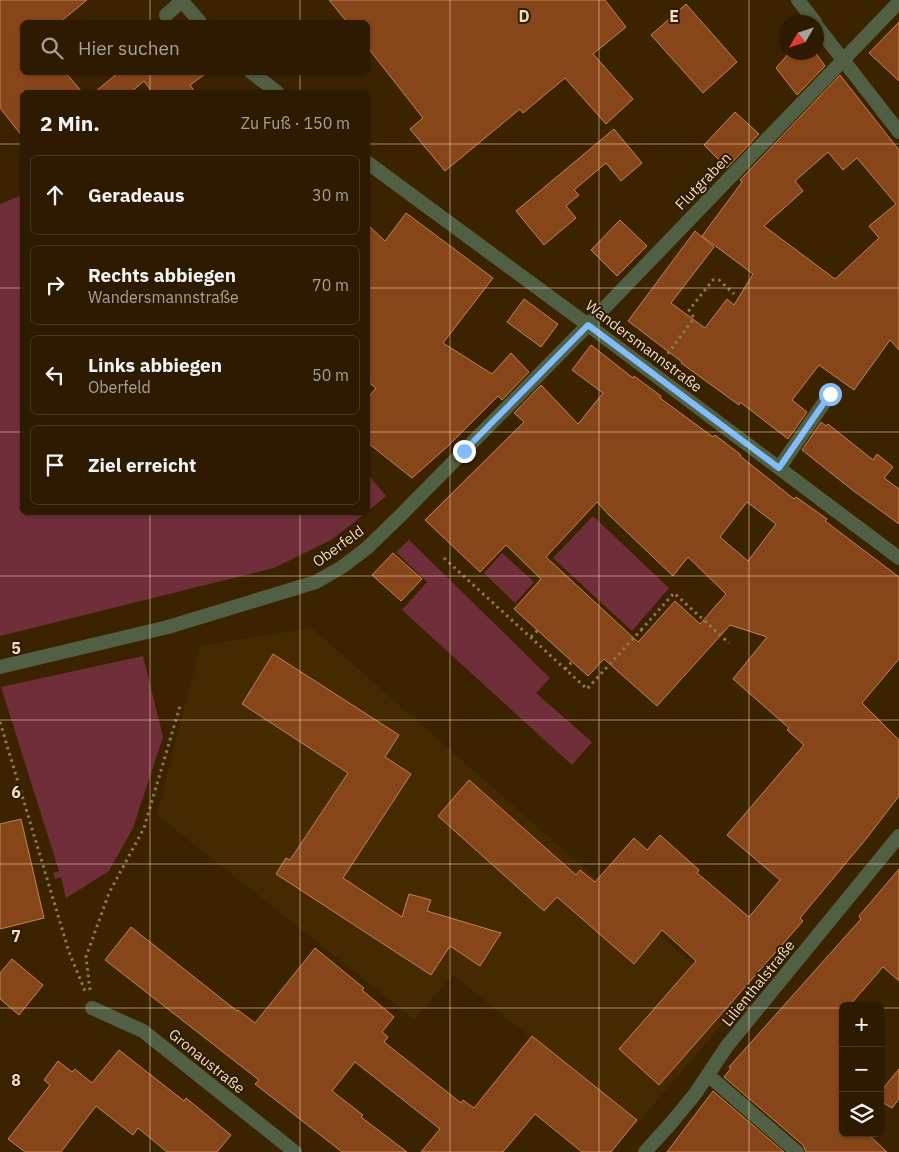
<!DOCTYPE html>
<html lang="de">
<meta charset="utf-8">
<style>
body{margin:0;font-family:"IBM Plex Sans",sans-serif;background:#35230a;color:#f1f3f6}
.controls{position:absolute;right:15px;bottom:15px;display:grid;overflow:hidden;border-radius:8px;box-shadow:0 1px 4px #0004}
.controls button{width:45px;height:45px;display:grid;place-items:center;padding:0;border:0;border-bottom:1px solid #483822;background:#2d1a00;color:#f1f3f6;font:25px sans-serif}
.compass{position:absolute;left:779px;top:15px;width:45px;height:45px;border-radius:50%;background:#2d1a00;box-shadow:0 1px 4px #0004;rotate:231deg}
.stop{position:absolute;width:15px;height:15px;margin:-11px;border:4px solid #83bcfb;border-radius:50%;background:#fff}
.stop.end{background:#83bcfb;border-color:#fff;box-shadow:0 1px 5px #0008}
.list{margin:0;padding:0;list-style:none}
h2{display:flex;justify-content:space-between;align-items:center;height:65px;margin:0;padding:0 20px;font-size:21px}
h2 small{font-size:16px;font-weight:400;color:#a7a199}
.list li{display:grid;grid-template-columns:32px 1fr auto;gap:15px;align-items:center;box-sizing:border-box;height:80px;margin:0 10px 10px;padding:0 10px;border:1px solid #483822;border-radius:8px}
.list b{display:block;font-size:19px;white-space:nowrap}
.list p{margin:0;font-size:16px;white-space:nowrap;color:#a7a199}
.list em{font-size:16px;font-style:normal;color:#a7a199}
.icon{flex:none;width:28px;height:28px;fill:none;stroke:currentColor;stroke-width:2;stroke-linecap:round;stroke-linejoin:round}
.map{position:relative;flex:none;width:899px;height:1152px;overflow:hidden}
.search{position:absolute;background:#2d1a00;box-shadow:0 1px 4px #0004;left:20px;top:20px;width:350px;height:55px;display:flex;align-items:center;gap:12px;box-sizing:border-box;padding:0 18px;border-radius:8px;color:#a7a199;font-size:19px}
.panel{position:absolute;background:#2d1a00;box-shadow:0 1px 4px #0004;left:20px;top:90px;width:350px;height:425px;border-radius:8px}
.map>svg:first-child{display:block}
.built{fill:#452900}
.green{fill:#6f2e3a}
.building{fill:#86461a;stroke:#c68157;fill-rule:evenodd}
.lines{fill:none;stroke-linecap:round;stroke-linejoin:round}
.path{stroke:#917756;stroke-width:3;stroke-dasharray:2.5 4;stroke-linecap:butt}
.service{stroke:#516044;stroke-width:14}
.minor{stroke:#516044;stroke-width:14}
.tertiary{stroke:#516044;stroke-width:14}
.route{stroke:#83bcfb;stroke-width:6}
.grid{fill:none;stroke:#f7dcbc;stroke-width:1;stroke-opacity:0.55}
.labels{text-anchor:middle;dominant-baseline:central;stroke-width:4;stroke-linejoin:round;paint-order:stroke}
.street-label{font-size:15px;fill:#f7dcbc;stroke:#2c1c07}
.grid-label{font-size:16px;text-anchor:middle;font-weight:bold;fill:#f7dcbc;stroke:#2c1c07;stroke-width:4;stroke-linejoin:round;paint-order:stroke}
</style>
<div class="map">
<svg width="899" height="1152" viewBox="0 0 899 1152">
<rect width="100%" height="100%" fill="#3c2300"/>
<path class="built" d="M312 628 739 1005 637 1124 453 975 414 1019 157 815 200 646Z"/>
<path class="green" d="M22 195V512L366 513 331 540 274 568 0 636V204Z
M368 475 386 496 368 511Z
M593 516 669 588 632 631 553 558Z
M409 540 550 678 536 693 592 742 572 765 402 610 427 582 396 552Z
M502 553 534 582 515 603 484 573Z
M143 656 163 737 133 828 109 871 66 898 61 877 55 879 53 873 59 871 1 687Z"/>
<path class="building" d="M0 0H87L60 22H22V72H65L82 92H22V136L0 108Z
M329 0H605L626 27 593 54 633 99 606 124 565 78 523 113 520 109 445 171 410 129 423 118 368 48V22H347Z
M686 4 737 62 703 93 651 35Z
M899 22V81L869 53Z
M790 52H815L825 66 797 95 776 68Z
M119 72H208L190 85 195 92H152L144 81 131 92H95Z
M840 75 899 150V350L890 340 854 390 819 365 792 400 807 412 788 439 740 402 739 405 681 363 682 362 628 321 695 231 714 247 671 303 705 328 727 299 734 305 753 274 702 236 742 182 740 180ZM828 152 843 170 857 158 896 204 869 226 879 238 835 279 764 226 803 191 795 181Z
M735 112 759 134 727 168 704 145Z
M614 129 642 163 621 181 606 163 574 190 579 195 566 206 576 218 544 245 516 211Z
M406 213 493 278 443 343 492 374 511 353 529 372 502 400 498 396 448 446 412 478 368 443V398L376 388 368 382V225L385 241Z
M620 220 647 246 617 276 591 250Z
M524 299 558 324 541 347 507 322Z
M591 345 633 378 634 376 661 396 660 398 713 437 715 435 741 455 740 456 794 499 796 497 827 519 825 521 899 577V659L862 703 899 740V796L866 839 800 918 803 921 659 1085 619 1049 696 961 662 930 634 964 557 897 544 911 438 816 469 780 576 875 580 870 595 882 634 838 647 850 660 835 699 870 697 873 749 917 780 880 727 835 804 745 787 730 789 728 733 679 767 637 730 625 657 706 604 659 588 676 514 609 541 579 506 545 480 572 425 520 524 422 514 413 541 385 578 424 603 393 572 370ZM597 502 609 515 673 576 688 557 726 594 700 624 675 601 638 642 546 557ZM747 502 776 524 748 561 720 537Z
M821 422 826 426 828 424 873 460 877 454 893 467 884 478 899 489V524L851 489 802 450Z
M393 553 422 579 401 601 372 575Z
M273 654 399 735 385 757 411 774 343 878 402 917 409 894 431 900 427 911 501 933 480 966 450 946 431 975 276 874 286 858 290 860 348 773 242 704Z
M21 819 44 918 0 929V824Z
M899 869V981L883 967 849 1006H843V1133H867L887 1152H806L803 1145 724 1077 731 1068 729 1067 861 919 859 916Z
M131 927 237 1011 238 1010 255 1023 315 948 364 988 362 990 394 1017 382 1032 388 1037 384 1042 461 1103 463 1100 474 1108 532 1036 637 1120 611 1152H582L535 1114 503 1152H421L440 1129 355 1062 332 1091 363 1115 361 1117 407 1152H342L255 1084 259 1080 105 960Z
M12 959 43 985 19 1015 0 999V973Z
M119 1050 184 1101 186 1098 231 1135 217 1152H167L138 1128 133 1135 96 1106 61 1152H25L8 1139 50 1085 44 1080 58 1061 72 1072 75 1069 92 1083Z
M899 1069V1099L892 1108 880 1101V1092Z
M713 1091 784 1152H667Z"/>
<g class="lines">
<path class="path" d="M664 359 694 318 689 310 713 280H719L734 294
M444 558 587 689 641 630 645 634
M641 630 674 593 729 643
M531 637 538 630
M565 669 572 662
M0 722 69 952 85 991
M90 990 86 957 109 893 144 828 180 706"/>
<path class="service" d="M166 15 182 1
M779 468 830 394"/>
<path class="minor" d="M181 0 200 22
M798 0 815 22
M816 25 899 132
M251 72 277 92
M368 163 588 325 899 2
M92 1008 143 1031 295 1152
M708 1075 797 1152
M645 1152 672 1122 695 1094 727 1046 899 836"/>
<path class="tertiary" d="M0 667 168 627 316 582 342 567 367 548 399 517 588 325 899 558"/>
</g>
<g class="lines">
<path class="route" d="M464 451 588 325 779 468 830 394"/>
</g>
<path class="grid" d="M150 0V22M300 0V22M450 0V1152M599 0V1152M749 0V1152M150 72V92M300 72V92M0 144H22M368 144H899M0 288H22M368 288H899M0 432H22M368 432H899M150 512V1152M300 512V1152M0 576H899M0 720H899M0 864H899M0 1008H843M880 1008H899"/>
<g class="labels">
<g class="street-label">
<text transform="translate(703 181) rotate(-46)">Flutgraben</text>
<text transform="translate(644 346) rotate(37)">Wandersmannstraße</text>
<text transform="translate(338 546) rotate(-36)">Oberfeld</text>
<text transform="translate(758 983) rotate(-51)">Lilienthalstraße</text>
<text transform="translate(207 1061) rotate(39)">Gronaustraße</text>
</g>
</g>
<g class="grid-label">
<text x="524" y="22">D</text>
<text x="674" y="22">E</text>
<text x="16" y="654">5</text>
<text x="16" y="798">6</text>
<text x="16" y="942">7</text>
<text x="16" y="1086">8</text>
</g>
</svg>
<div class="controls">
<button>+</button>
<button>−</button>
<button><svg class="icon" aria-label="layers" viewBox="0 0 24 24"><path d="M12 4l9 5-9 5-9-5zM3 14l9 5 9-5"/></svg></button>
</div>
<svg class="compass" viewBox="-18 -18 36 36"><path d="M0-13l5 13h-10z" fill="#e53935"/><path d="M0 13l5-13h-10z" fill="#a7a199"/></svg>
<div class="stop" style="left:830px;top:394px"></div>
<div class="stop end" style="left:464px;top:451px"></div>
<div class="search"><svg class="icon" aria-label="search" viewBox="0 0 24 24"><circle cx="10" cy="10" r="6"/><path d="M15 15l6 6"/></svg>Hier suchen</div>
<section class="panel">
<h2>2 Min.<small>Zu Fuß · 150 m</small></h2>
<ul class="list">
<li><svg class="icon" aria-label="ahead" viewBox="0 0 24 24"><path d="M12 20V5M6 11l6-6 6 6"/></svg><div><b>Geradeaus</b></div><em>30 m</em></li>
<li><svg class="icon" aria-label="right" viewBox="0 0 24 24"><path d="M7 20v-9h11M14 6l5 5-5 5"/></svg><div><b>Rechts abbiegen</b><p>Wandersmannstraße</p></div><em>70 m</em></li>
<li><svg class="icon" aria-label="left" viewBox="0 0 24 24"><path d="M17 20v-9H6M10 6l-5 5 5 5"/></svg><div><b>Links abbiegen</b><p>Oberfeld</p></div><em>50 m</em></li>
<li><svg class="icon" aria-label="arrive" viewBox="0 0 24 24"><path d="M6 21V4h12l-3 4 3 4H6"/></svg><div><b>Ziel erreicht</b></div></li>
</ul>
</section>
</div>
